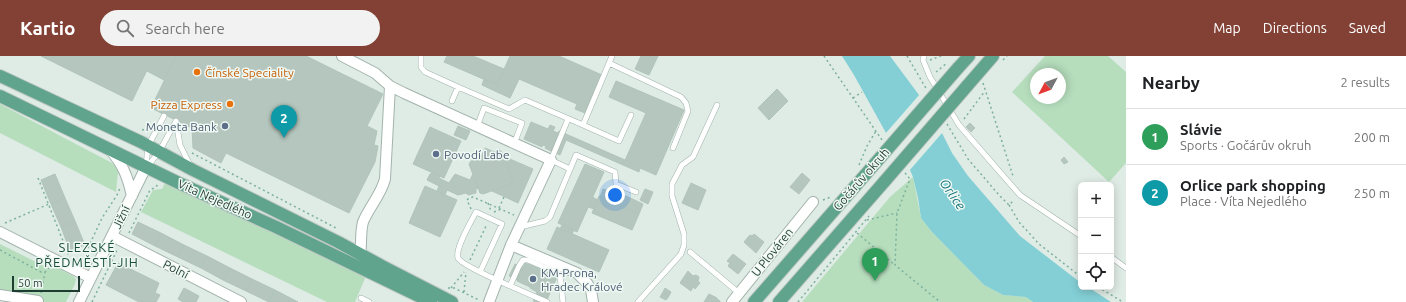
<!DOCTYPE html>
<meta charset="utf-8">
<style>
body{margin:0;font-family:Ubuntu,sans-serif;background:#f2f2f2;color:#202124}
.controls{position:absolute;right:12px;bottom:12px;display:grid;overflow:hidden;border-radius:6px;box-shadow:0 2px 10px #0003}
.controls button{width:36px;height:36px;display:grid;place-items:center;padding:0;border:0;border-bottom:1px solid #e0e0e0;background:#fff;color:#202124;font:20px sans-serif}
.compass{position:absolute;left:1030px;top:12px;width:36px;height:36px;border-radius:50%;background:#fff;box-shadow:0 2px 10px #0003;rotate:229deg}
.scale{position:absolute;left:12px;bottom:10px;width:68px;box-sizing:border-box;padding-left:4px;border:2px solid #1f3c32;border-top:0;font-size:11px;line-height:14px;white-space:nowrap;color:#1f3c32;-webkit-text-stroke:3px #eff8f3;paint-order:stroke}
.you{position:absolute;left:615px;top:139px;width:14px;height:14px;margin:-10px;border:3px solid #fff;border-radius:50%;background:#1a73e8;box-shadow:0 0 0 6px #1a73e833}
.badge{display:grid;place-items:center;width:26px;height:26px;border-radius:50%;background:#834136;color:#fff;font-size:13px;font-weight:700}
.pin{position:absolute;translate:-50% -33px;filter:drop-shadow(0 1px 2px #0008)}
.pin::after{content:'';position:absolute;top:21px;width:14px;height:12px;background:inherit;clip-path:polygon(0 0,100% 0,50% 100%)}
.list{margin:0;padding:0;list-style:none}
h2{display:flex;justify-content:space-between;align-items:center;height:52px;margin:0;padding:0 16px;font-size:17px}
h2 small{font-size:13px;font-weight:400;color:#757577}
.list li{display:grid;grid-template-columns:26px 1fr auto;gap:12px;align-items:center;box-sizing:border-box;height:56px;padding:0 16px;border-top:1px solid #e0e0e0}
.list b{display:block;font-size:15px;white-space:nowrap}
.list p{margin:0;font-size:13px;white-space:nowrap;color:#757577}
.list em{font-size:13px;font-style:normal;color:#757577}
.icon{flex:none;width:22px;height:22px;fill:none;stroke:currentColor;stroke-width:2;stroke-linecap:round;stroke-linejoin:round}
.map{position:relative;flex:none;width:1126px;height:246px;overflow:hidden}
header{display:flex;align-items:center;gap:24px;box-sizing:border-box;height:56px;padding:0 20px;background:#834136;color:#fff}
header strong{font-size:19px}
nav{display:flex;gap:22px;margin-inline-start:auto;font-size:14px}
.search{width:280px;height:36px;background:#f2f2f2;display:flex;align-items:center;gap:10px;box-sizing:border-box;padding:0 14px;border-radius:22px;color:#757577;font-size:15px}
main{display:flex}
aside{flex:1;background:#fff}
.map>svg:first-child{display:block}
.green{fill:#b6debd;fill-rule:evenodd}
.water{fill:#83cfd5}
.pier{fill:#dfebe5}
.building{fill:#b4c6bd;stroke:#b1c5bb}
.lines{fill:none;stroke-linecap:round;stroke-linejoin:round}
.service-casing{stroke:#a2b3ac;stroke-width:6}
.minor-casing{stroke:#a2b3ac;stroke-width:12}
.primary-casing{stroke:#c0c8c6;stroke-width:14}
.path{stroke:#7db19c;stroke-width:1.5;stroke-dasharray:2 3;stroke-linecap:butt}
.service{stroke:#fff;stroke-width:5}
.minor{stroke:#fff;stroke-width:10}
.primary{stroke:#60a48d;stroke-width:12}
.primary-bridge-casing{stroke:#c0c8c6;stroke-width:14;stroke-linecap:butt}
.primary-bridge{stroke:#60a48d;stroke-width:12}
.food-dot{fill:#e8710a;stroke:#eff8f3;stroke-width:1.5}
.service-dot{fill:#5c6f8a;stroke:#eff8f3;stroke-width:1.5}
.labels{text-anchor:middle;dominant-baseline:central;stroke-width:3;stroke-linejoin:round;paint-order:stroke}
.food-label{font-size:12px;fill:#c56008;stroke:#eff8f3;text-anchor:start}
.service-label{font-size:12px;fill:#4e5e75;stroke:#eff8f3;text-anchor:start}
.street-label{font-size:12px;fill:#1f3c32;stroke:#eff8f3}
.water-label{font-size:13px;font-style:italic;fill:#16737c;stroke:#eff8f3}
.neighbourhood-label{font-size:13px;letter-spacing:1px;fill:#1a4f3e;stroke:#eff8f3}
</style>
<header>
<strong>Kartio</strong>
<div class="search"><svg class="icon" aria-label="search" viewBox="0 0 24 24"><circle cx="10" cy="10" r="6"/><path d="M15 15l6 6"/></svg>Search here</div>
<nav><a>Map</a><a>Directions</a><a>Saved</a></nav>
</header>
<main>
<div class="map">
<svg width="1126" height="246" viewBox="0 0 1126 246">
<rect width="100%" height="100%" fill="#dfebe5"/>
<path class="green" d="M1045 0H1108L1126 16V107L1109 126 1012 36ZM1036 18H1060V42H1036Z
M0 48 112 107 121 115 118 116 116 136 0 77Z
M913 121 921 162 932 176 984 229 1003 239 1026 241 1033 246H802L890 141Z
M165 127 366 220 355 246H327L141 156 153 134 162 133Z
M0 188 50 213 52 209 73 220 76 223 75 228 66 246H42V240L0 234Z"/>
<path class="water" d="M842 0H890L919 39 942 77 952 97 968 120 1020 180 1081 227V231H1088L1111 246H1033L1026 241 1003 239 984 229 932 176 921 162 918 142 913 121 910 114 886 77 854 19Z"/>
<path class="pier" d="M920 38 943 76 909 115 885 78Z"/>
<path class="building" d="M41 0H154L132 45Z
M155 0H176L164 24 147 15Z
M176 0H306L383 38 367 70 377 75 374 89 378 90 375 106 349 157 226 97 221 107 193 92 192 72 151 52Z
M447 0H473L504 13 497 29 444 6Z
M510 0H559L602 19 585 57 575 53 577 48 519 23 510 42 482 29 484 23 497 29Z
M641 0H658L649 19 635 13Z
M616 25 684 54 656 119 640 112 639 116 623 109 646 57 609 41Z
M777 33 788 45 769 64 758 52Z
M531 66 548 73 550 69 555 71 553 75 558 77 551 95 545 92 546 90 543 89 542 91 524 83Z
M970 67 975 72 971 76 966 71Z
M458 70 470 75 466 84 454 79Z
M430 71 461 85 444 122 413 108Z
M559 75 625 104 623 109 566 84 560 99 551 95Z
M485 92 494 96 481 101Z
M499 94 502 96 513 125 511 128 483 138 480 137 469 108 471 105Z
M503 100 533 113 518 147 492 135 511 128 513 125Z
M1064 101 1068 106 1064 108 1061 104Z
M585 108 604 116 577 176 558 167Z
M432 116 440 120 439 122 449 127 455 118 470 124 473 118 478 132 476 133V137L468 139 466 137 458 139 447 134 445 139 437 135 439 130 427 124 430 118H431Z
M802 117 810 124 799 138 790 131Z
M55 118 65 142 51 148 41 124Z
M691 127 706 134 698 154 682 147Z
M425 130 457 144 440 181 409 167Z
M603 133 610 135 611 133 643 148 639 158 600 141Z
M645 133 653 136 648 148 640 144Z
M599 140 639 158 632 174 592 157Z
M592 141 598 144 594 153 588 151Z
M65 142 75 165 61 171 51 148Z
M75 165 85 189 70 195 61 171Z
M138 166 161 177 155 190 132 178Z
M562 169 574 174 572 178 560 173Z
M557 171 609 194 599 216 547 193Z
M161 177 184 189 178 201 155 190Z
M754 178 764 186 756 197 744 186 750 179 752 180Z
M184 189 207 200 201 212 178 201Z
M733 198 746 208 738 218 728 210 730 207 727 205Z
M207 200 230 212 223 224 201 212Z
M118 207 159 227 155 237 160 239 156 246H139L106 229Z
M525 207 538 212 530 231 517 225Z
M515 208 523 211 518 224 509 220Z
M539 211 558 219 546 246H536L533 245 537 236 530 232Z
M230 212 252 223 246 235 223 224Z
M688 215 693 220 696 219 699 221 698 225 700 227 699 228 695 233 693 231 691 235 680 227Z
M252 223 275 234 269 246 246 235Z
M184 232 199 240 196 246H183L178 243Z
M665 232 671 236 669 240 663 236Z
M275 234 298 246H269Z
M663 236 669 240 666 244 660 241Z
M709 238 717 242V243L720 245V246H704Z"/>
<g class="lines">
<defs>
<path id="service" d="M421 0V11L425 16 458 31
M924 0 923 4 930 21 959 69 992 107 1020 139 1081 180
M609 7 681 41 686 47 688 55 673 92
M452 45 458 31 509 53 525 44 583 69 612 0
M568 63 551 104 570 113
M176 65 180 89 190 109
M583 69 619 85 631 59
M477 71 484 52 522 67 514 88
M146 110 148 90 164 60
M147 111 159 96 176 65
M520 171 545 165 550 161 576 99 615 116 616 128 636 136
M690 196 739 237
M1111 201 1126 212
M480 216 502 168 476 156C471 166 455 192 458 202 462 211 534 240 547 246
M510 230 519 210 523 204H528L558 217 560 220 563 246
M361 242 369 246
M638 246 681 198 684 189V178L672 140V128L682 109 693 101 717 49"/>
<path id="minor" d="M342 0 375 17 390 30 404 37 551 104 511 189 489 246
M110 94C123 108 128 122 132 140
M0 176 91 222
M112 180 241 246
M511 189 577 217 587 227 591 234 593 246
M360 198C362 187 360 177 363 166 369 151 381 139 385 123L390 30
M0 239 38 245
M79 246 146 111
M732 246 813 146"/>
<path id="primary" d="M958 12 969 0
M0 20 141 86 193 114 338 186 382 210 452 246
M967 30 993 0
M0 40 181 128 276 171 431 246
M754 246 872 111
M779 246 884 126"/>
</defs>
<use href="#service" class="service-casing"/>
<use href="#minor" class="minor-casing"/>
<use href="#primary" class="primary-casing"/>
<path class="path" d="M824 0 882 84
M907 0 927 34
M930 4 941 0
M1003 4 1007 0
M936 16 947 7
M983 27 1013 120
M853 42 862 36
M964 63 985 35
M947 68 968 103 999 139 1009 149 1014 144
M142 74 146 73 149 75
M192 97 336 172
M859 109 867 90 876 75
M905 117 910 123 897 157 895 209 940 246
M38 122 69 200
M823 144 831 141
M488 147 491 155
M1009 149 1019 166 1039 188 1081 221
M499 152 504 141
M471 153 467 144 469 142 473 141 514 159
M494 156 501 153
M867 164 897 157
M5 167 49 148
M129 177 150 134 156 131 158 128
M857 177 895 209
M0 194 41 216H45L49 212
M470 204 487 168
M87 206 89 202 87 194 102 162 117 139 120 132
M1098 231 1123 246
M448 232H454L479 244
M451 232 464 216
M464 236 466 216
M41 237 45 216
M92 246 117 194
M798 246 869 160"/>
<use href="#service" class="service"/>
<use href="#minor" class="minor"/>
<use href="#primary" class="primary"/>
<defs>
<path id="primary-bridge" d="M872 111 958 12
M884 126 967 30"/>
</defs>
<use href="#primary-bridge" class="primary-bridge-casing"/>
<use href="#primary-bridge" class="primary-bridge"/>
</g>
<g class="food-dot">
<circle cx="197" cy="16" r="4"/>
<circle cx="230" cy="48" r="4"/>
</g>
<g class="service-dot">
<circle cx="225" cy="70" r="4"/>
<circle cx="436" cy="98" r="4"/>
<circle cx="533" cy="223" r="4"/>
</g>
<g class="labels">
<g class="food-label">
<text x="205" y="16">Čínské Speciality</text>
<text x="222" y="48" text-anchor="end">Pizza Express</text>
</g>
<g class="service-label">
<text x="217" y="70" text-anchor="end">Moneta Bank</text>
<text x="444" y="98">Povodí Labe</text>
<text x="541" y="216">KM-Prona,<tspan x="541" dy="14">Hradec Králové</tspan></text>
</g>
<g class="street-label">
<text transform="translate(861 123) rotate(-49)">Gočárův okruh</text>
<text transform="translate(215 143) rotate(24)">Víta Nejedlého</text>
<text transform="translate(121 161) rotate(-64)">Jižní</text>
<text transform="translate(772 196) rotate(-51)">U Plováren</text>
<text transform="translate(176 213) rotate(27)">Polní</text>
</g>
<g class="water-label">
<text transform="translate(953 138) rotate(55)">Orlice</text>
</g>
<g class="neighbourhood-label">
<text x="87" y="191">SLEZSKÉ<tspan x="87" dy="15">PŘEDMĚSTÍ-JIH</tspan></text>
</g>
</g>
</svg>
<div class="controls">
<button>+</button>
<button>−</button>
<button><svg class="icon" aria-label="locate" viewBox="0 0 24 24"><circle cx="12" cy="12" r="6"/><path d="M12 2v4M12 18v4M2 12h4M18 12h4"/></svg></button>
</div>
<svg class="compass" viewBox="-18 -18 36 36"><path d="M0-13l5 13h-10z" fill="#e53935"/><path d="M0 13l5-13h-10z" fill="#757577"/></svg>
<div class="scale">50 m</div>
<div class="you"></div>
<div class="pin badge" style="left:875px;top:225px;background:#2e9e5b">1</div>
<div class="pin badge" style="left:284px;top:82px;background:#0f9aa8">2</div>
</div>
<aside>
<h2>Nearby<small>2 results</small></h2>
<ul class="list">
<li><span class="badge" style="background:#2e9e5b">1</span><div><b>Slávie</b><p>Sports · Gočárův okruh</p></div><em>200 m</em></li>
<li><span class="badge" style="background:#0f9aa8">2</span><div><b>Orlice park shopping</b><p>Place · Víta Nejedlého</p></div><em>250 m</em></li>
</ul>
</aside>
</main>
